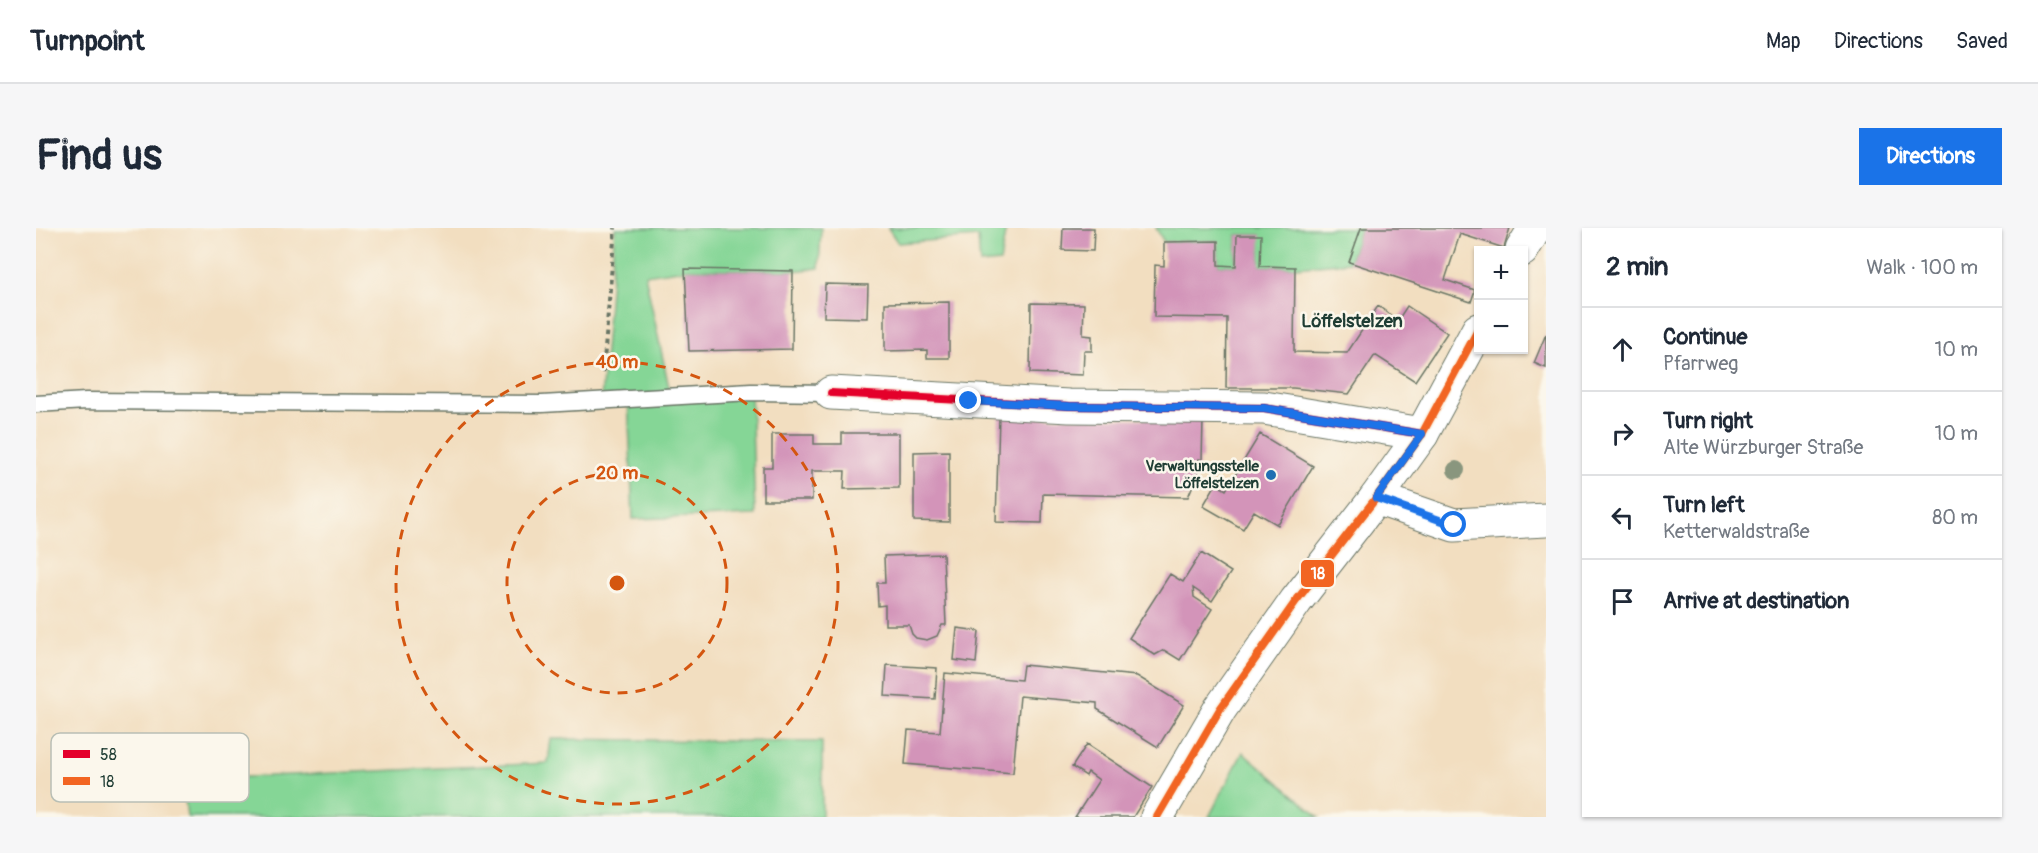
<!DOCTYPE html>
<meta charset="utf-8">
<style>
body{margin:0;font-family:Pangolin,sans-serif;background:#f6f6f7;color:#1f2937}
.controls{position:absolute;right:18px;top:18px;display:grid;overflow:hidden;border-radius:0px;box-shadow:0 2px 4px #0004}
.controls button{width:54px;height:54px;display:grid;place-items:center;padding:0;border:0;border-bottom:2px solid #e0e1e3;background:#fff;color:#1f2937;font:30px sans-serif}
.stop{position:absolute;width:18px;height:18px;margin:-14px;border:4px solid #1a73e8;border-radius:50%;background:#fff}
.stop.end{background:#1a73e8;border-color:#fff;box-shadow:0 2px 6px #0008}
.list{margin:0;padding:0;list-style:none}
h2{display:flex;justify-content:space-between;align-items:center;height:78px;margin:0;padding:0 24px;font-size:26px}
h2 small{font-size:20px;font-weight:400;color:#747a83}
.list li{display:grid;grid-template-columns:39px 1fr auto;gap:18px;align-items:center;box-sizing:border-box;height:84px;padding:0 24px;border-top:2px solid #e0e1e3}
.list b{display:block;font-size:22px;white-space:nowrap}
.list p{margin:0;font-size:20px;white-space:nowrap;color:#747a83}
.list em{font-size:20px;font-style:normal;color:#747a83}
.icon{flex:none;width:33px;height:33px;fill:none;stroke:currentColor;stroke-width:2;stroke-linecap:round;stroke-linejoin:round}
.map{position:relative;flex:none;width:1510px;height:589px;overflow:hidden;border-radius:0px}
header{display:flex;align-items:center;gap:36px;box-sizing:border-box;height:84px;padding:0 30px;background:#fff;border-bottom:2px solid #e0e1e3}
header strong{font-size:28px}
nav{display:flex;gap:33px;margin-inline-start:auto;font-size:21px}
.intro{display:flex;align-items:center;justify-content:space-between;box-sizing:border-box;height:144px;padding:0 36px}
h1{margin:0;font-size:42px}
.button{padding:15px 27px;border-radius:0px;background:#1a73e8;color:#fff;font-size:21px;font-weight:700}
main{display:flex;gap:36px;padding:0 36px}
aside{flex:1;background:#fff;border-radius:0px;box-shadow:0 2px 4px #0004}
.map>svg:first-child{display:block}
.green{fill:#85d696;stroke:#528a65;stroke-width:1.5}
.building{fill:#d394b9}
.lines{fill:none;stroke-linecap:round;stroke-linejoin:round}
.service-casing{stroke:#697565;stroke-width:19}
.minor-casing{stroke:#697565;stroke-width:35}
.tertiary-casing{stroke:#697565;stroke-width:35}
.path{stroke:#697565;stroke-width:4;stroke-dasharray:4.5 4.5;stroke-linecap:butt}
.service{stroke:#fff;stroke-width:16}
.minor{stroke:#fff;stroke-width:33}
.tertiary{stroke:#fff;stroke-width:33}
.bus-1-casing{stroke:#fbf7ec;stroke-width:12}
.bus-2-casing{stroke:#fbf7ec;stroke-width:12}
.bus-1{stroke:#e4002b;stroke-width:8}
.bus-2{stroke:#f26522;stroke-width:8}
.tree{fill:#89967e}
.route{stroke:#1a73e8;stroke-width:8}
.ring{fill:none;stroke:#d45610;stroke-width:3;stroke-dasharray:10 8}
.poi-dot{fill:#1f6fb2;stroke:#fbf7ec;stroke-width:2}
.labels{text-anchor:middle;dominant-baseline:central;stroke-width:5;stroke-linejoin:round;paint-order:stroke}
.poi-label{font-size:15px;font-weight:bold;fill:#1f3d34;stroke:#fbf7ec;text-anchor:end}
.quarter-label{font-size:18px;font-weight:bold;fill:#1f3d34;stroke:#fbf7ec}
.key{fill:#fbf7ec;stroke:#b9bfb5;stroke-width:1.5}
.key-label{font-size:16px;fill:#1f3d34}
.centre{fill:#d45610;stroke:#fbf7ec;stroke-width:3}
.ring-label{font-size:18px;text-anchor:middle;font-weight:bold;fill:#d45610;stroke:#fbf7ec;stroke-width:5;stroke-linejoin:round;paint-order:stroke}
.line-badge{stroke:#fbf7ec;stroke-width:2}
.badge-label{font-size:16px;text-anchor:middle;font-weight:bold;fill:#fff}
</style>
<header>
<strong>Turnpoint</strong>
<nav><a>Map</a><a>Directions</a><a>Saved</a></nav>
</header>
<div class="intro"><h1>Find us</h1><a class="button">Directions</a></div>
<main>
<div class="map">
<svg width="1510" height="589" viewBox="0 0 1510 589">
<rect width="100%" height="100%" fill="#fbf7ec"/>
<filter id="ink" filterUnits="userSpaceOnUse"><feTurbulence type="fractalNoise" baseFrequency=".0167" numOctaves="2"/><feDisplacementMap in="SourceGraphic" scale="12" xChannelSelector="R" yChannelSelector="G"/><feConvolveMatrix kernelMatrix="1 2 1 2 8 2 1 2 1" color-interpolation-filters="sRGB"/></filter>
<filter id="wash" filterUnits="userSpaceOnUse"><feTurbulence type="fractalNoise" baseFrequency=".008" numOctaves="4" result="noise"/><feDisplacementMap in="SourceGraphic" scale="24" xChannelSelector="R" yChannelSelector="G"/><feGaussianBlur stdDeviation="1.35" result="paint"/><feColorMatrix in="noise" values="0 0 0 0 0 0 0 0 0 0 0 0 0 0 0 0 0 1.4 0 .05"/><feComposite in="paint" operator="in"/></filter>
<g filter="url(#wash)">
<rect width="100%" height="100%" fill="#f2dec0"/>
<path class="green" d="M579 0H785L783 40 757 43 649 41 609 47 635 169 715 164 719 287 597 291 592 170 565 173Z
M852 0H970L964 34 944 36 942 9 862 15Z
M1120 0H1325L1313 34 1259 39 1224 38V7H1201L1200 38 1182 37V13L1128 14Z
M515 511 786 514V589H151L147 552 512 535Z
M1207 524 1283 589H1173Z"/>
<g id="blocks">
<path class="building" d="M1027 0H1058L1057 23 1026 22Z
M1325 0H1474L1468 20 1424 6 1409 52 1439 62 1435 74 1313 34Z
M1201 7H1225L1224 38 1259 39 1258 124 1311 125 1342 78 1362 92 1371 78 1411 105 1379 153 1339 127 1313 166 1257 160H1190L1191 90 1118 89 1119 37 1128 38V14L1182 13V37L1200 38Z
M649 41 757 43 756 121 653 123Z
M789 56 832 57 831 90 788 89Z
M913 74V130H891V122L849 123V75Z
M995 75 1048 76 1047 107 1056 108V123H1048L1047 147 994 145Z
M1510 106V140L1498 135Z
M963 188 1167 192 1166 232 1163 231 1162 245 1152 269 1007 266 1006 295 960 294Z
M806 205H863V260L808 261 809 243H776V272H727V239H736V206H778V216H806Z
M1224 206 1277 238 1242 297 1218 283 1207 301 1167 278 1180 256 1190 262Z
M913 223V294L878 293V224Z
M1165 325 1195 344 1176 373 1157 360 1158 369 1176 381 1144 432 1128 422 1119 427 1093 410 1134 346 1147 354Z
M907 326 910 397H906L901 408 891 412 880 410 876 406 873 397H849V377L842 378 841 355H849L848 328Z
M921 400 943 403 940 435 918 432Z
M851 437 901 440 899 471 849 468Z
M987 437 1101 448 1148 477 1122 519 1061 481V475L984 468 977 545 869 536 872 502 904 504 909 445 985 452Z
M1051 516 1116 559 1097 589H1039L1063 552 1052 544 1050 548 1036 539Z"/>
</g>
</g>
<g filter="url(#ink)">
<use href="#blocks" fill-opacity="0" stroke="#697565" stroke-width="1.5"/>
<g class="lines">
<defs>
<path id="service" d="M0 176 50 173 506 176 715 164 795 165"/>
<path id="minor" d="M795 165 1033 178 1228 180 1386 206
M1340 270 1418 297 1510 292"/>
<path id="tertiary" d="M1486 22 1499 0
M1121 589 1184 481 1260 373 1340 270 1386 206 1442 102"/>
</defs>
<use href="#service" class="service-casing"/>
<use href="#minor" class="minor-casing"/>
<use href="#tertiary" class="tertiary-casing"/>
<path class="path" d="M567 145 579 0"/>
<use href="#service" class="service"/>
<use href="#minor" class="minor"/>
<use href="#tertiary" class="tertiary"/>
<defs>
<path id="bus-1" d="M795 165 1033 178 1228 180 1386 206"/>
<path id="bus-2" d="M1121 589 1184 481 1260 373 1340 270 1386 206 1442 102"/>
</defs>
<use href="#bus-1" class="bus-1-casing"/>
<use href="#bus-2" class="bus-2-casing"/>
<use href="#bus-1" class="bus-1"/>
<use href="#bus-2" class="bus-2"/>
</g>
<circle class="tree" cx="1420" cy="242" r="9"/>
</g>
<g class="lines" filter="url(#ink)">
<path class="route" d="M933 173 1033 178 1228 180 1386 206 1340 270 1418 297"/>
</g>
<g class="ring">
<circle cx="581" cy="355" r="110"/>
<circle cx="581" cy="355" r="221"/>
</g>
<circle class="poi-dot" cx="1235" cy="247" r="6"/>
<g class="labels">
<g class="poi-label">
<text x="1223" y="238">Verwaltungsstelle<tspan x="1223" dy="17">Löffelstelzen</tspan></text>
</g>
<g class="quarter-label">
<text x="1316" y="93">Löffelstelzen</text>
</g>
</g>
<rect x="15" y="505" width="198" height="69" rx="9" class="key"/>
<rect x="27" y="522" width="27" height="8" fill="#e4002b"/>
<rect x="27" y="549" width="27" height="8" fill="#f26522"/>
<g class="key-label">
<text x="64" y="532">58</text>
<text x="64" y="559">18</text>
</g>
<circle cx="581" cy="355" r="9" class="centre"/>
<g class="ring-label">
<text x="581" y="140">40 m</text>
<text x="581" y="251">20 m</text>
</g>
<rect class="line-badge" x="1264" y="331" width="35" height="29" rx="6" fill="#f26522"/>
<g class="badge-label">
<text x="1282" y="351">18</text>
</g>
</svg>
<div class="controls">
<button>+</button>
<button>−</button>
</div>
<div class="stop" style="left:1418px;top:297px"></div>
<div class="stop end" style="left:933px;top:173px"></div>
</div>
<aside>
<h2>2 min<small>Walk · 100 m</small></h2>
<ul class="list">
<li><svg class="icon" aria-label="ahead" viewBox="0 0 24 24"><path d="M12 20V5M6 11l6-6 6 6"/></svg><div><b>Continue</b><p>Pfarrweg</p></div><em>10 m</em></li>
<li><svg class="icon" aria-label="right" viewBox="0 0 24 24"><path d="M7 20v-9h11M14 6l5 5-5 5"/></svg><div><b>Turn right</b><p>Alte Würzburger Straße</p></div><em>10 m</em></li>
<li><svg class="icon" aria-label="left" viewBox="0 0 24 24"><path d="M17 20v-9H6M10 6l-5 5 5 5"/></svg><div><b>Turn left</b><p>Ketterwaldstraße</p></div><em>80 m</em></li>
<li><svg class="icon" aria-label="arrive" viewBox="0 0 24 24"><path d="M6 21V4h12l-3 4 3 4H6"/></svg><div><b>Arrive at destination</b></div></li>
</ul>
</aside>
</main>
